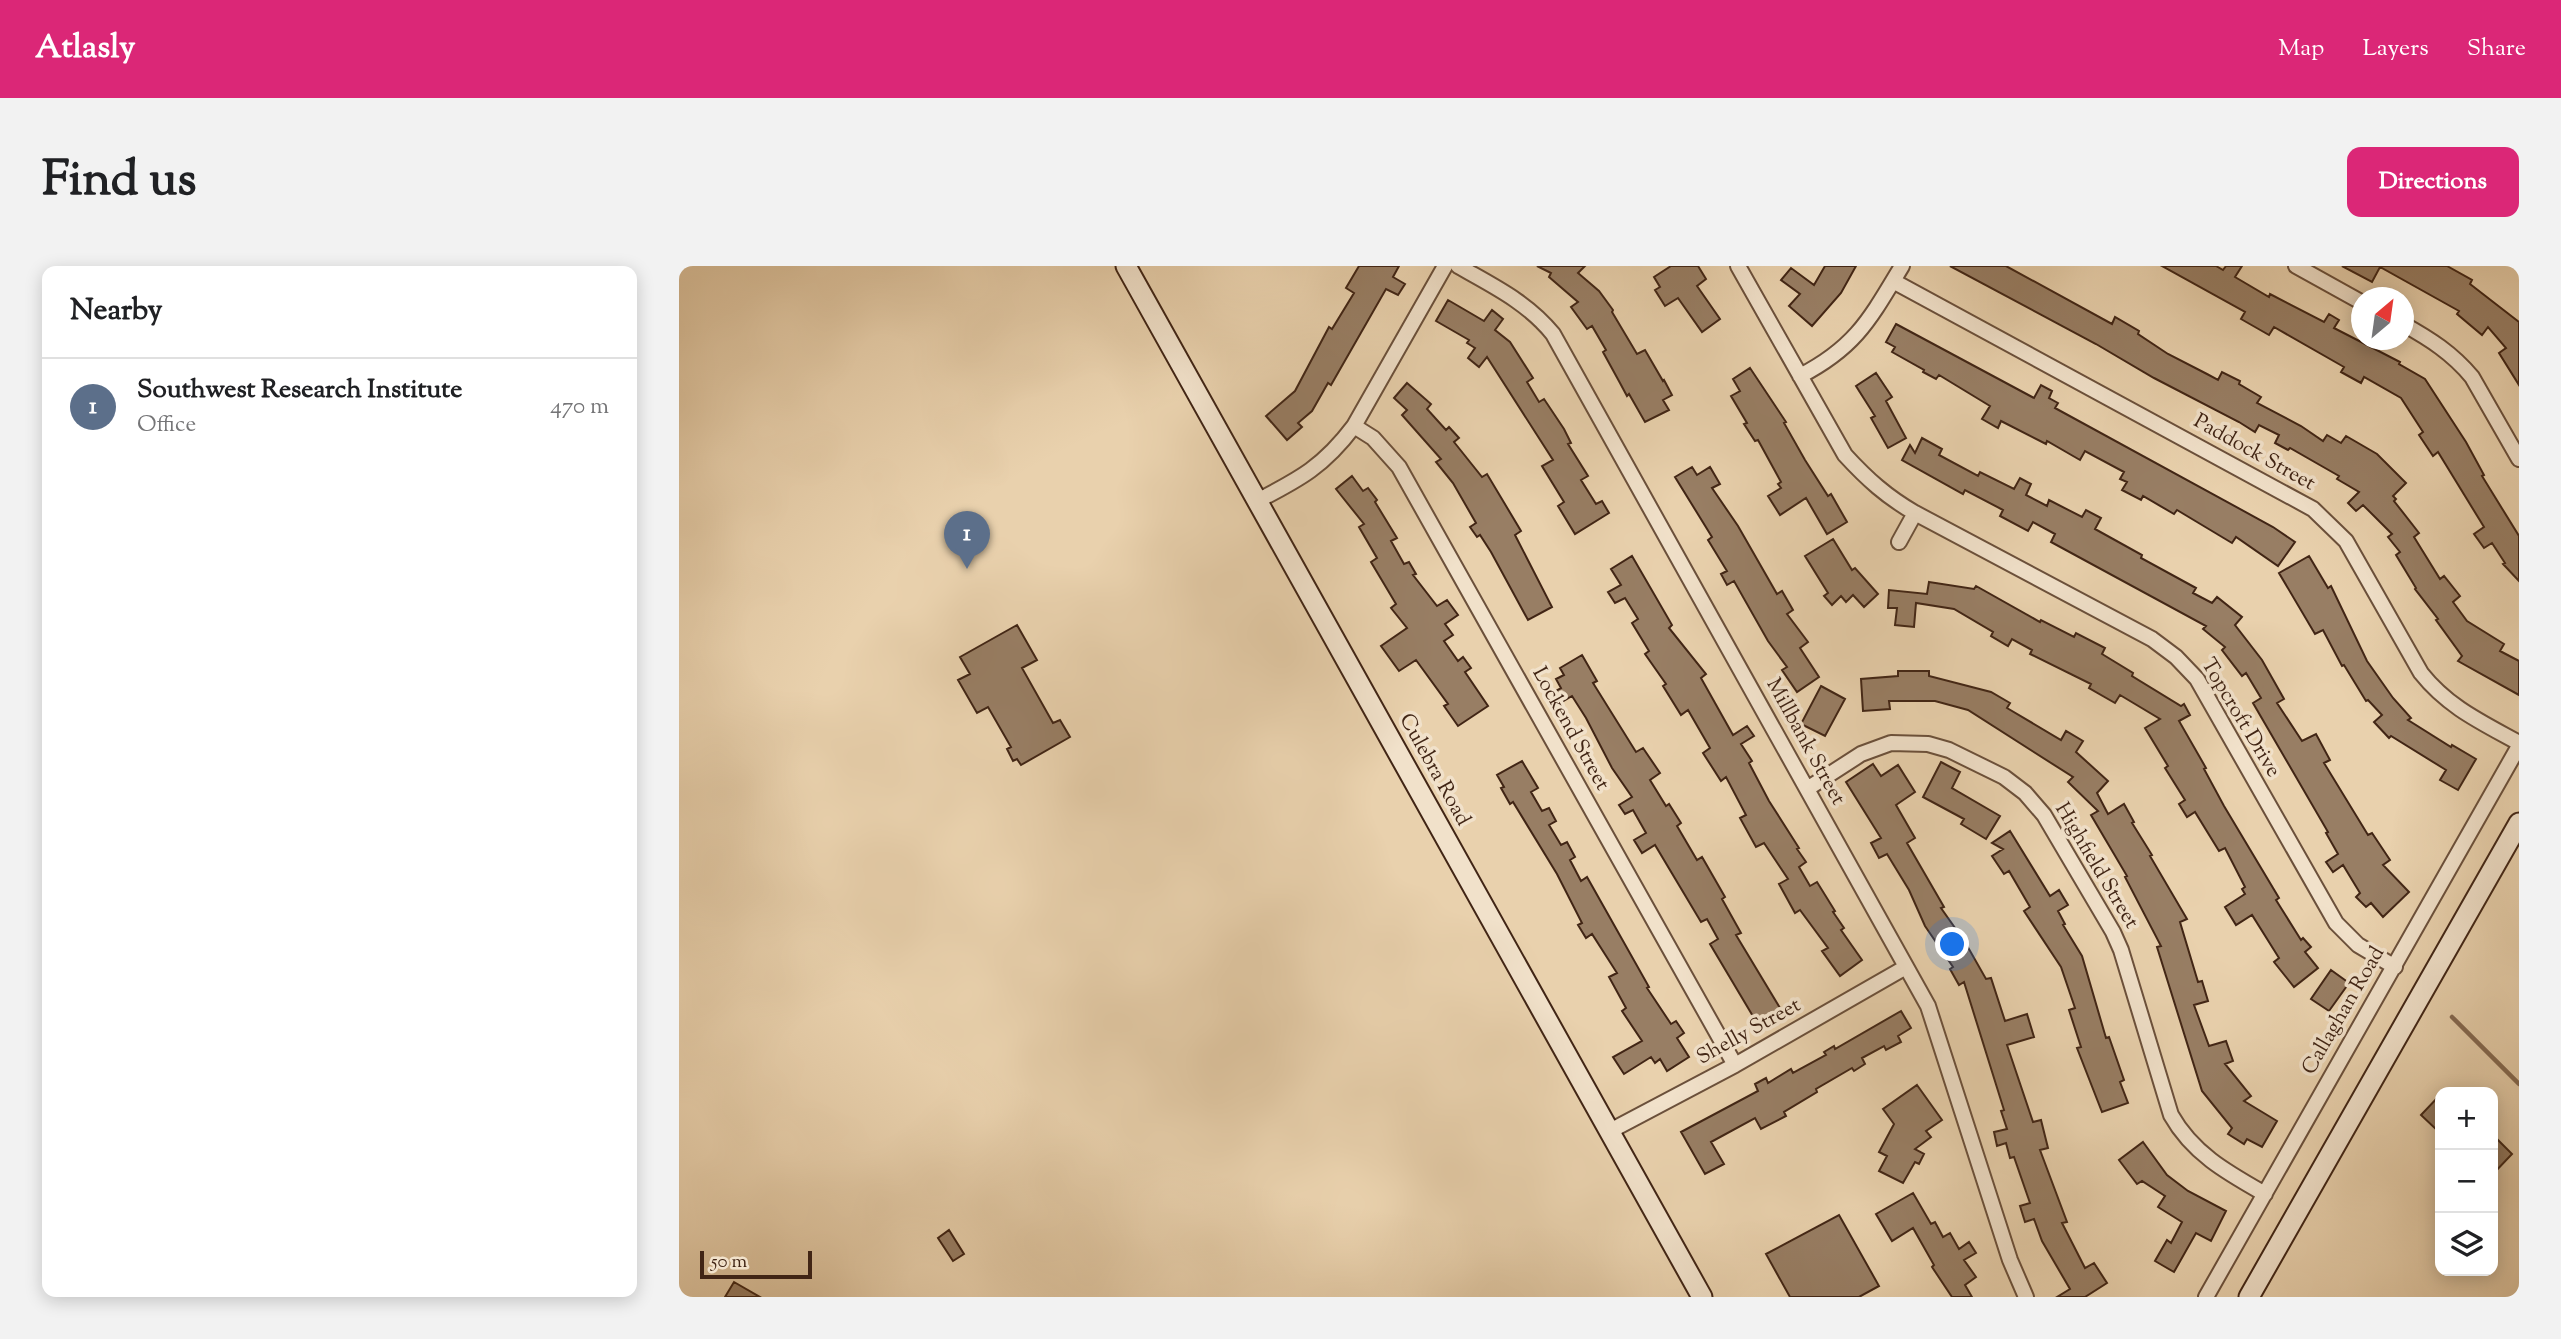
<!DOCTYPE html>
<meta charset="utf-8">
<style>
body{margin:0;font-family:"Sorts Mill Goudy",serif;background:#f2f2f2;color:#202124}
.controls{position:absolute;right:21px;bottom:21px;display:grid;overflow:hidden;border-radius:14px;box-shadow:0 4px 18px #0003}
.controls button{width:63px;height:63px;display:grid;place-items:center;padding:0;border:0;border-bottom:2px solid #e0e0e0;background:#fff;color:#202124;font:35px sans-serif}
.compass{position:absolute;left:1672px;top:21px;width:63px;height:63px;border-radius:50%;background:#fff;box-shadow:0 4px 18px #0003;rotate:29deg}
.scale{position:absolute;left:21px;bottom:18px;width:112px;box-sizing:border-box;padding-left:7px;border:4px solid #412515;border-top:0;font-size:19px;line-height:24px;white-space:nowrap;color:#412515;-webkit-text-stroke:5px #f1e1ca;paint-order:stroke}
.you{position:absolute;left:1274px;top:679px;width:24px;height:24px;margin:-18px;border:5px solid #fff;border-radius:50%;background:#1a73e8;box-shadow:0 0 0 10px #1a73e833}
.badge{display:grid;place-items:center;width:46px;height:46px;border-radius:50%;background:#db2777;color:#fff;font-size:23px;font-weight:700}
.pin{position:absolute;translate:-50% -58px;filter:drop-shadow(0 2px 4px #0008)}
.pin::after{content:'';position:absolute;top:37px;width:24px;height:21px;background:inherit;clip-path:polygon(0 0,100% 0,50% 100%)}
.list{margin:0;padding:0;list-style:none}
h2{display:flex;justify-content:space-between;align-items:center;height:91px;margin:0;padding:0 28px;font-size:30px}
h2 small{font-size:23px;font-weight:400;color:#757577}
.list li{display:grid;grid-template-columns:46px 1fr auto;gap:21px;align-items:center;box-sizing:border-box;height:98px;padding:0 28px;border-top:2px solid #e0e0e0}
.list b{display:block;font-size:26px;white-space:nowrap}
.list p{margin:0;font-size:23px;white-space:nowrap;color:#757577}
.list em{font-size:23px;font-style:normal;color:#757577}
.icon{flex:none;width:38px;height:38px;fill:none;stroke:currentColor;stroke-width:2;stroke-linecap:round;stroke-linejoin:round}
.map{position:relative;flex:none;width:1840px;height:1031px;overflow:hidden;border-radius:14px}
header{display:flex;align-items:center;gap:42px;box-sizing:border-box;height:98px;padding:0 35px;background:#db2777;color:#fff}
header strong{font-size:33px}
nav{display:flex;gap:38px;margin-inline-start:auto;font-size:24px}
.intro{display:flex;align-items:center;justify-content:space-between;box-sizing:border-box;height:168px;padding:0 42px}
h1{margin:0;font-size:49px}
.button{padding:18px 32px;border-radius:14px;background:#db2777;color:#fff;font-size:24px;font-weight:700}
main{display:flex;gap:42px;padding:0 42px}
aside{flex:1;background:#fff;border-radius:14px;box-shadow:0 4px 18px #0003}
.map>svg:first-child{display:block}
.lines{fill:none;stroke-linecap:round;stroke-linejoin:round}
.stream{stroke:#846951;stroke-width:4.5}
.building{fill:#987e64;stroke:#412515;stroke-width:2}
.street-casing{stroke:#6b503b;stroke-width:18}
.secondary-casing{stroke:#412515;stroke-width:23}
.street{stroke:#f1e1ca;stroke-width:14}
.secondary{stroke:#f1e1ca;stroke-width:19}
.labels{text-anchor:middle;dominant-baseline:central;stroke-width:7;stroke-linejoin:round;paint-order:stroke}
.street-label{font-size:21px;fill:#412515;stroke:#f1e1ca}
</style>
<header>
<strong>Atlasly</strong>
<nav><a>Map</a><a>Layers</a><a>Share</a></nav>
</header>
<div class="intro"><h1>Find us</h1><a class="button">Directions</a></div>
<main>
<aside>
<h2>Nearby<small></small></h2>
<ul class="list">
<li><span class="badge" style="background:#5c6f8a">1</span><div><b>Southwest Research Institute</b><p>Office</p></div><em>470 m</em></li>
</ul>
</aside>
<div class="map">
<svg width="1840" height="1031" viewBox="0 0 1840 1031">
<rect width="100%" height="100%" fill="#e9d1ad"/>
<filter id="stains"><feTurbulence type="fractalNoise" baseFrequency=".00286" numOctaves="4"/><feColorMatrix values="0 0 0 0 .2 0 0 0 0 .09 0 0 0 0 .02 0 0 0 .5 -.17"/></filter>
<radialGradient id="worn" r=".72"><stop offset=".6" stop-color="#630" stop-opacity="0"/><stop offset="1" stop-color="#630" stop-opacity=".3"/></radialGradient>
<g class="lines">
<path class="stream" d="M1773 751 1840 818"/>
</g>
<path class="building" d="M680 0H720L714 11 726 18 719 29 707 23 652 119 649 117 633 145 619 157 623 161 608 174 587 150 616 125 650 61 653 63 675 27 667 22Z
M858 0H906L899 7 920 25 934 44 933 46 958 88 966 84 984 115 985 114 993 129 984 134 990 144 966 156 950 128 948 130 941 117 924 86 927 84 913 60 908 63 892 41 899 36 870 11 872 7Z
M992 0H1019L1027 13 1018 20 1041 53 1023 66 999 32 986 40 976 24 981 21 975 11Z
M1146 0H1177L1162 27 1133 60 1110 40 1121 28 1102 14 1112 2 1135 19Z
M1271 0H1327L1433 58 1436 51 1460 65 1459 68 1489 88 1528 108 1539 114 1543 106 1561 115 1560 118 1582 131 1578 137 1622 160 1644 175 1648 169 1662 177 1667 170 1698 188 1727 217 1714 230 1717 233 1715 235 1740 267 1735 271 1761 313 1765 310 1781 330 1774 336 1788 355 1825 378 1821 385 1840 395V429L1779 395 1783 390 1757 354 1759 353 1736 323 1737 322 1717 289 1721 286 1709 271 1713 268 1684 239 1677 245 1669 237 1680 226 1658 213 1660 210 1611 182 1609 184 1596 177 1600 169 1580 159 1576 166 1560 156 1475 112 1417 78Z
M1483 0H1537L1544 4 1547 0H1563L1556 11 1590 31 1591 28 1645 56 1650 48 1660 54 1655 62 1721 96 1720 98 1746 113 1787 176 1805 209 1803 210 1840 270V315L1824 298 1826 297 1813 277 1805 282 1795 268 1805 261 1759 186 1754 190 1740 169 1744 166 1722 132 1685 111 1682 117 1662 106 1665 101 1595 61 1590 69 1562 53 1566 46Z
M1663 0H1768L1793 14 1791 18 1840 56V119L1820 87 1827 82 1809 61 1803 69 1778 48 1780 45 1701 1 1693 16Z
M769 34 805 55 813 44 824 53 816 64 831 76 854 112 848 116 860 136 865 133 885 163 892 177 889 178 909 210 902 214 917 238 923 235 930 247 896 268 879 240 885 236 863 200 874 194 808 91 800 101 789 92 796 82 788 77 790 74 757 55Z
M1217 58 1355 132 1362 119 1373 125 1370 132 1379 137 1376 142 1594 261 1616 276 1599 300 1557 271 1553 277 1498 244 1495 248 1464 230 1462 234 1443 224 1448 216 1441 213 1445 206 1406 185 1401 194 1368 175 1367 178 1322 155 1319 162 1303 153 1311 140 1260 109 1257 113 1244 106 1245 104 1213 86 1216 81 1207 76Z
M1071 102 1107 156 1105 157 1126 194 1149 230 1152 228 1168 256 1148 268 1127 232 1101 249 1089 230 1102 222 1099 218 1102 216 1079 174 1076 175 1065 158 1068 157 1052 130 1061 125 1054 113Z
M1197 107 1213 131 1207 135 1227 172 1209 182 1192 152 1196 150 1177 120Z
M728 117 752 138 748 143 767 164 770 161 780 172 775 176 803 211 808 208 842 265 836 269 873 341 849 354 812 286 801 269 798 271 791 261 797 257 774 217 757 196 762 193 723 149 728 144 715 132Z
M1243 172 1263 183 1260 189 1299 210 1301 206 1335 223 1341 212 1352 218 1347 229 1368 240 1370 234 1403 251 1407 244 1422 252 1416 263 1463 289 1462 292 1517 322 1514 327 1533 337 1538 331 1563 351 1556 359 1583 394 1605 433 1598 437 1623 475 1637 468 1651 494 1645 497 1689 569 1693 567 1711 594 1704 599 1730 626 1704 651 1692 637 1687 641 1677 631 1681 627 1664 599 1654 606 1647 596 1659 588 1647 567 1649 566 1574 437 1582 432 1567 407 1563 410 1543 384 1546 381 1524 363 1527 360 1372 276 1376 268 1354 256 1349 265 1321 250 1324 244 1286 224 1284 228 1223 194 1231 179 1236 187Z
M1013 201 1018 209 1031 201 1041 218 1033 222 1059 260 1098 328 1103 325 1114 344 1108 348 1129 376 1121 382 1140 411 1118 426 1103 404 1108 401 1089 375 1055 315 1048 319 1042 308 1048 305 1029 274 1033 271 996 211Z
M673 210 684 225 689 222 698 234 696 236 718 272 712 275 725 298 730 296 737 308 734 309 758 340 768 334 779 349 766 358 774 369 765 375 779 395 784 391 792 402 786 406 809 440 779 460 765 440 769 438 737 394 720 405 702 380 728 362 712 342 717 338 692 296 698 292 680 261 685 258 657 223Z
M1154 273 1173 304 1176 302 1199 328 1185 341 1174 329 1167 336 1162 330 1153 339 1145 330 1149 327 1126 290Z
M953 290 993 359 990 362 1027 408 1022 412 1054 469 1068 460 1075 470 1062 478 1073 495 1070 497 1090 535 1120 582 1118 583 1127 596 1120 601 1131 620 1138 616 1156 645 1154 646 1165 662 1162 664 1183 694 1161 710 1143 685 1149 682 1121 644 1116 647 1100 618 1109 613 1085 577 1077 581 1061 552 1067 549 1047 511 1042 515 1024 487 1031 482 1009 444 1002 449 984 420 987 418 966 388 970 385 953 357 959 353 946 332 936 337 929 326 942 319 932 303Z
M1630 290 1649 322 1652 320 1688 395 1714 432 1732 452 1729 454 1772 481 1773 479 1797 493 1779 524 1761 514 1767 504 1712 470 1710 472 1695 456 1703 449 1689 434 1687 435 1665 399 1663 400 1644 364 1636 368 1600 307Z
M1250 316 1295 323 1297 320 1361 356 1362 354 1395 371 1397 367 1426 382 1423 388 1454 407 1453 410 1502 440 1505 438 1511 449 1500 455 1527 502 1525 503 1545 540 1600 632 1597 634 1622 674 1624 672 1632 681 1626 686 1639 702 1615 721 1595 696 1600 692 1573 649 1557 659 1546 641 1566 628 1563 623 1566 621 1546 582 1540 585 1516 546 1508 551 1500 538 1506 534 1486 502 1489 500 1466 462 1481 453 1441 429 1436 437 1410 422 1412 418 1351 388 1353 384 1333 373 1329 380 1312 370 1314 366 1275 343 1237 337 1235 361 1216 359 1218 342H1209L1210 324 1248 328Z
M338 359 358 394 343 402 374 457 381 454 391 471 342 499 338 493 334 495 328 483 332 481 309 441 298 447 279 414 291 408 281 391Z
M903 389 918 415 914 417 957 486 964 482 981 507 971 514 987 540 990 538 1002 557 998 560 1018 594 1023 591 1046 631 1043 633 1062 667 1057 669 1101 742 1078 757 1031 678 1039 673 1028 653 1022 656 976 579 963 587 955 574 967 567 954 544 946 548 940 539 953 531 933 502 907 452 893 430 881 437 875 426 882 422 877 413 885 409 881 402Z
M1219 405H1250V410L1312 426 1331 437 1328 442 1382 474 1387 465 1404 475 1397 486 1429 515 1418 527 1429 548 1445 538 1455 556 1453 557 1473 589 1471 590 1508 653 1501 656 1519 716 1523 715 1529 735 1515 739 1530 780 1547 775 1554 795 1546 798 1572 830 1565 835 1598 855 1583 881 1568 873 1565 878 1549 868 1553 862 1523 825 1478 681 1482 680 1446 611 1448 610 1412 549 1419 545 1389 516 1394 511 1289 444 1256 435H1210L1211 443 1184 445 1182 413 1219 410Z
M1142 420 1166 433 1146 470 1122 458Z
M843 495 859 522 852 526 863 545 870 542 877 555 870 559 882 579 888 576 896 591 891 594 902 615 908 611 970 721 968 722 992 758 997 755 1005 767 998 772 1010 791 988 805 981 793 976 797 972 791 945 808 934 791 963 775 943 745 947 742 930 711 938 707 913 668 907 672 899 659 903 657 878 608 834 536 831 538 822 522 825 521 818 509Z
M1262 496 1281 506 1273 522 1321 550 1307 573 1282 558 1285 553 1244 531Z
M1194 498 1202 510 1219 499 1236 526 1217 539 1236 572 1228 577 1265 641 1262 642 1286 676 1307 713 1312 712 1326 755 1348 748 1355 771 1328 779 1354 856 1362 854 1369 882 1361 884 1388 956 1383 957 1406 1002 1415 997 1428 1017 1406 1031H1378L1391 1023 1363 975 1355 953 1346 956 1341 940 1351 937 1335 891 1331 892 1327 877 1318 880 1315 866 1328 863 1322 845 1325 844 1285 716 1280 719 1271 703 1274 701 1246 660 1230 624 1208 588 1200 592 1192 577 1202 572 1167 516Z
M1331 565 1371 630 1380 624 1389 639 1379 645 1386 658 1384 659 1403 690 1427 772 1430 771 1445 814 1441 816 1449 837 1423 846 1398 782 1402 781 1390 744 1396 742 1382 701 1345 645 1351 641 1330 605 1325 608 1313 590 1324 583 1313 577Z
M1652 704 1670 717 1650 745 1632 733Z
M1222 745 1232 762 1219 770 1222 776 1207 784 1205 780 1183 792 1186 798 1175 805 1173 802 1137 823 1138 826 1105 846 1107 850 1082 863 1076 852 1032 876 1045 898 1026 908 1002 866 1079 825 1076 818 1087 812 1089 817 1112 803 1114 807 1147 789 1145 786 1155 780 1156 783Z
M1238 819 1263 854 1247 865 1252 871 1236 883 1245 888 1240 898 1236 896 1224 917 1200 905 1208 890 1200 886 1215 858 1204 843Z
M1761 829V867L1742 849Z
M1814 869 1833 888 1814 908Z
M1464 876 1488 909 1509 925 1547 945 1532 975 1517 967 1495 1006 1476 995 1488 974 1492 977 1503 956 1479 941 1486 930 1463 915 1458 918 1440 894Z
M1234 927 1252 958 1256 956 1264 971 1271 967 1280 983 1290 976 1297 987 1285 994 1297 1011 1286 1019 1293 1031H1273L1253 1001 1255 999 1234 962 1213 975 1197 948Z
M1160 949 1200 1020 1180 1031H1111L1087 988Z
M270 964 285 988 274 995 259 972Z
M55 1016 81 1031H46Z"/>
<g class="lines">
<defs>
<path id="street" d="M779 0C814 20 848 36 874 68L1249 740 1331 994 1347 1031
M1059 0 1166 189C1188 213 1208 231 1236 247L1473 373 1497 391 1518 413 1657 657 1679 679 1716 701
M1617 0 1682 36
M1214 15 1634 243 1667 275 1742 407C1769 441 1802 456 1840 477
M1724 58C1751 73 1773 87 1793 111L1840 193
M1121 110C1177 81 1191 53 1223 0
M675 160 694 172 720 201 1056 799
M578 235C621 213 645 200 675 160L766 0
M1220 276 1236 247
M1128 523 1182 488 1212 477 1249 478 1270 484 1325 511 1346 527 1365 549 1434 666 1442 684 1492 849C1514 888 1549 907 1586 928
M931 865 1056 799 1227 701
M1527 1031 1840 480"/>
<path id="secondary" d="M447 0 1023 1031
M1570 1031 1840 557"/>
</defs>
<use href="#street" class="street-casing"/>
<use href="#secondary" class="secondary-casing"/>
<use href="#street" class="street"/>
<use href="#secondary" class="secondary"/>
</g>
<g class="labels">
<g class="street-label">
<text transform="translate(1575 187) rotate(29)">Paddock Street</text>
<text transform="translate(1561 452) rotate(59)">Topcroft Drive</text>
<text transform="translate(891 463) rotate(61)">Lockend Street</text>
<text transform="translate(1126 476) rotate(61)">Millbank Street</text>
<text transform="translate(755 504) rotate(61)">Culebra Road</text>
<text transform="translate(1417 600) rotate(59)">Highfield Street</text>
<text transform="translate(1665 745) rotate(-60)">Callaghan Road</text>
<text transform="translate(1070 766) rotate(-29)">Shelly Street</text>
</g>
</g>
<rect width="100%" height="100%" filter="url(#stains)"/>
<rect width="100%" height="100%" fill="url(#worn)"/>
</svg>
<div class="controls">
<button>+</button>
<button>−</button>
<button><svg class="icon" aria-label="layers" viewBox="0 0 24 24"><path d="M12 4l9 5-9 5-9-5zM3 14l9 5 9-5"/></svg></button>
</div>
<svg class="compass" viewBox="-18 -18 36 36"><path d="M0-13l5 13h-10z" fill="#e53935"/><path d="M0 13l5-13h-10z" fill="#757577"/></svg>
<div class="scale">50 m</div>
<div class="you"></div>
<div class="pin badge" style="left:288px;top:303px;background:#5c6f8a">1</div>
</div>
</main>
